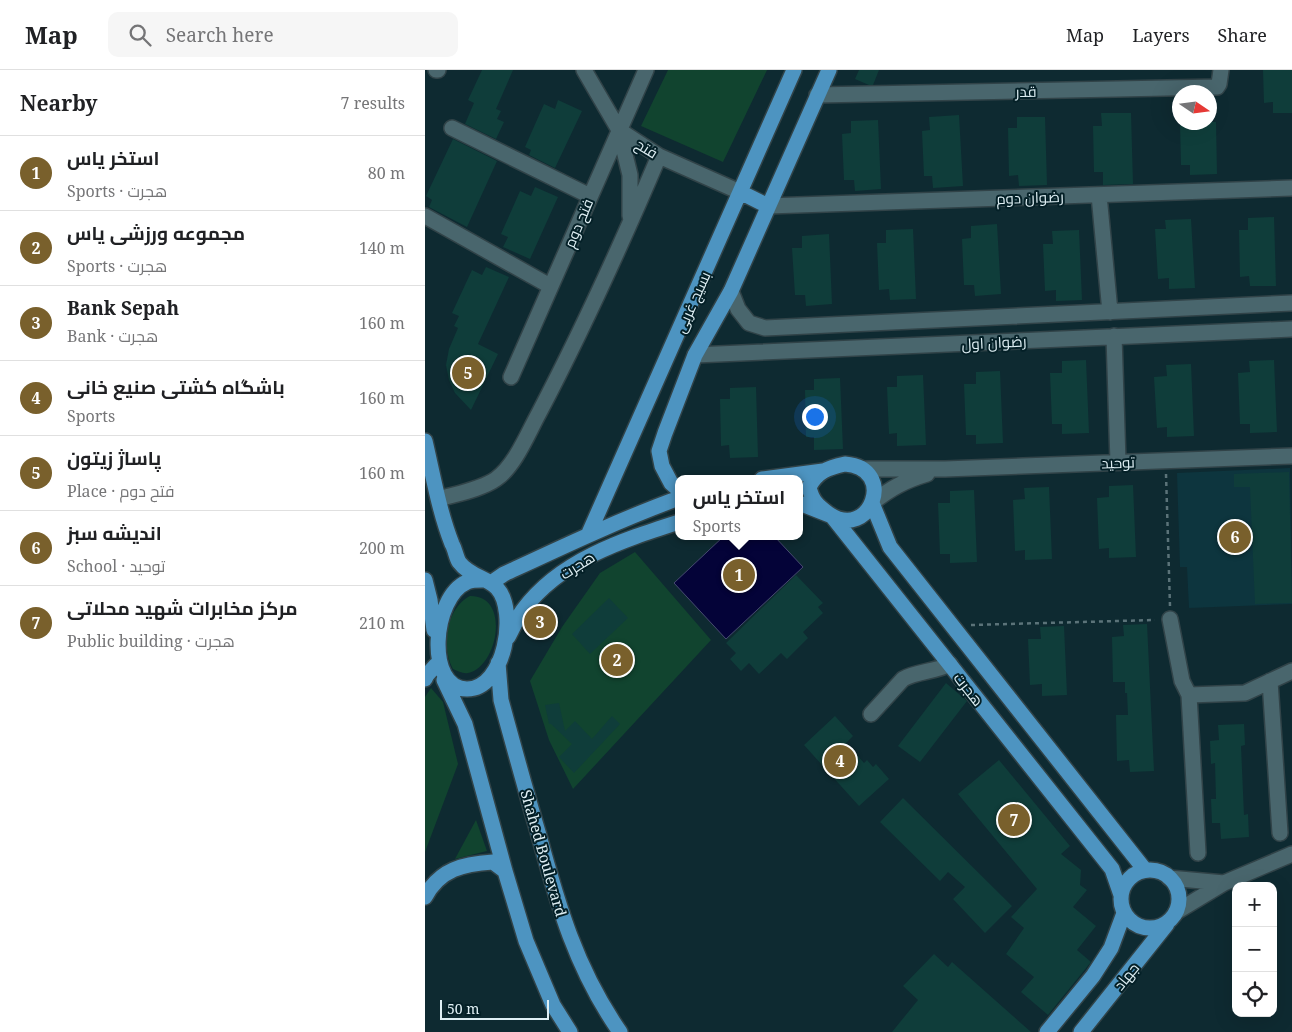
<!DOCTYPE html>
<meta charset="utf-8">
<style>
body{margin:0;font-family:"Noto Serif",Cairo,serif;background:#f6f6f6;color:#202124}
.controls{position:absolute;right:15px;bottom:15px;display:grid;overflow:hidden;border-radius:10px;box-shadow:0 5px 20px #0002}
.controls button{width:45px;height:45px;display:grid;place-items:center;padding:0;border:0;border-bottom:1px solid #e0e0e0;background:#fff;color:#202124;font:25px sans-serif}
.compass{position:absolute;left:747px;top:15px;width:45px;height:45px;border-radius:50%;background:#fff;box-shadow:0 5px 20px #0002;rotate:103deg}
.scale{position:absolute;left:15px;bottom:12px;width:109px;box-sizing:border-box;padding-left:5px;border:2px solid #dfeff4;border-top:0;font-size:14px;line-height:18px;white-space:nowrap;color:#dfeff4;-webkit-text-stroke:4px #042027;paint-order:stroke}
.you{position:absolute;left:389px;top:346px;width:18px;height:18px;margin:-12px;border:4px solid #fff;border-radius:50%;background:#1a73e8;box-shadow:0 0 0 8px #1a73e833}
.badge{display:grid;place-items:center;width:32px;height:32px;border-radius:50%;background:#79602c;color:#fff;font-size:16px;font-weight:700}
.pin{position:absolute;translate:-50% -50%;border:2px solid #fff;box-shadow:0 1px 5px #0006}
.popup{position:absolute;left:250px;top:405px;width:128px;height:65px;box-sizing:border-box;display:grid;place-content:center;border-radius:10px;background:#fff;filter:drop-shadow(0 1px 4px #0005);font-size:16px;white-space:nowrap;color:#757577}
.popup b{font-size:19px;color:#202124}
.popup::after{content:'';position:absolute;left:50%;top:100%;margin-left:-10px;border:10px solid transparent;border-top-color:#fff}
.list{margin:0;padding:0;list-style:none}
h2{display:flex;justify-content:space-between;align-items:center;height:65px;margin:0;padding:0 20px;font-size:21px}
h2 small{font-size:16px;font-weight:400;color:#757577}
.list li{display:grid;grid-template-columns:32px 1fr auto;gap:15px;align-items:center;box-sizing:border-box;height:75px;padding:0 20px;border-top:1px solid #e0e0e0}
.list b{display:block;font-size:19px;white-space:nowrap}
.list p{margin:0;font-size:16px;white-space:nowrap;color:#757577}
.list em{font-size:16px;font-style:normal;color:#757577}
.icon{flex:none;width:28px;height:28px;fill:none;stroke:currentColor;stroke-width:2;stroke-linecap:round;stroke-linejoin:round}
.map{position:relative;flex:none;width:867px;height:962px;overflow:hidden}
header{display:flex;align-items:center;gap:30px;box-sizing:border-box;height:70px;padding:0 25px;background:#fff;border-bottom:1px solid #e0e0e0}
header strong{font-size:24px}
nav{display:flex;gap:28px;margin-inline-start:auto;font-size:18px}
.search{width:350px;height:45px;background:#f6f6f6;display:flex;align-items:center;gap:12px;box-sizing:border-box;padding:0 18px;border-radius:10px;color:#757577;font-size:19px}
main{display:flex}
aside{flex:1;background:#fff}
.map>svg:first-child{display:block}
.built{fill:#0d353e}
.green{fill:#11442f}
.water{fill:#040338;stroke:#464a70}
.building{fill:#0f3d3a}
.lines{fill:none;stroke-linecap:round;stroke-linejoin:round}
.minor-casing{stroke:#314348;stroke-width:18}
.major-casing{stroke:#314348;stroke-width:18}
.path{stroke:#5b7379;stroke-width:2.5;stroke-dasharray:4 4;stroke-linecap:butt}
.minor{stroke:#49666d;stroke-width:15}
.major{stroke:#4d94c1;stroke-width:15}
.labels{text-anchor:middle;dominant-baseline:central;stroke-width:4;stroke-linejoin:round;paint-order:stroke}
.street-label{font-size:15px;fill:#dfeff4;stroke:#042027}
</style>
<header>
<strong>Map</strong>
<div class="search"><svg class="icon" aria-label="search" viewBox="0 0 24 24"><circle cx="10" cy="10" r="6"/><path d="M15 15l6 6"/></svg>Search here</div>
<nav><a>Map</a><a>Layers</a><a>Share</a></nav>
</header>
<main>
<aside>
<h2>Nearby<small>7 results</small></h2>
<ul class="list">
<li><span class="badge">1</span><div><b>استخر یاس</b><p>Sports · هجرت</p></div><em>80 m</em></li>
<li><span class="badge">2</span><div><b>مجموعه ورزشی یاس</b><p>Sports · هجرت</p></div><em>140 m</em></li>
<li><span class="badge">3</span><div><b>Bank Sepah</b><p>Bank · هجرت</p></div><em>160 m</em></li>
<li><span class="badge">4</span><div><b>باشگاه کشتی صنیع خانی</b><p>Sports</p></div><em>160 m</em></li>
<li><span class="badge">5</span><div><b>پاساژ زیتون</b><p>Place · فتح دوم</p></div><em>160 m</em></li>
<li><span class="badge">6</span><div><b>اندیشه سبز</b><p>School · توحید</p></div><em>200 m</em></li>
<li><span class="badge">7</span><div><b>مرکز مخابرات شهید محلاتی</b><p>Public building · هجرت</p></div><em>210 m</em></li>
</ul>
</aside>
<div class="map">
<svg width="867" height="962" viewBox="0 0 867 962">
<rect width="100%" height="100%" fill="#0e2a31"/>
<path class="built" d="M865 398 867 534 764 538 762 497H755L752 403Z"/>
<path class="green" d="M243 0H342L298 92 216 56Z
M210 482 286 570 148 719 124 670 105 611 137 557 175 503Z
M45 526C86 525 73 597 43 603 38 604 33 601 28 599 16 578 21 538 45 526Z
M6 618 18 632 33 694 0 782V627Z
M51 750 62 781 30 789Z"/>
<path class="water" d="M299 466H349L378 497 301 569 249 513Z"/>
<path class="building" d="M57 0H88L71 39 76 41 72 49 79 52 71 69 40 54 49 33 43 30Z
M434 0H454L448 15H444L430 9Z
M838 0H867V43H848V32L839 33Z
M133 30 157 41 130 98 104 85 106 80 100 77 119 34 130 39Z
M676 43H706L708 114 678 115V102H669L668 56H677Z
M534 45 538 116 508 118 507 106H499L497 61 505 60 504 47Z
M592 47H620L622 115 594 116 593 105 584 106 583 58H592Z
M453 50 456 119 430 121 429 110H419L417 64 426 63V51Z
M755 52H791L792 104 765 105V95H756Z
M28 69 72 91 42 157 4 137 7 130 1 126Z
M110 117 133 127 105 189 78 177 83 167 76 164 95 121 106 126Z
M849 147 851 216H825L824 206 815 207 814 160H823V148Z
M766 149 770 218 744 219V208L733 209 730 159H741L740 150Z
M572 154 576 224 550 226 549 215H539L537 169 546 168V156Z
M488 159 491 229 465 230 464 219 454 220 452 173H461V160Z
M654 160 657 230 631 231V220L620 221 618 174H628L627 161Z
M404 164 407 234 381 236 380 225H370L367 178H377V166Z
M61 197 84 207 53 274 73 284 46 340 30 323 24 310 21 295 24 279 33 258 29 256 34 246 27 243 47 200 57 205Z
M661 290 664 363 637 364V354H627L625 303H637V291Z
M849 290 852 362 825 363V354H815L813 303 825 302 824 291Z
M766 294 769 366 742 367V357L732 358 729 307 742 306 741 295Z
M575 301 578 373 551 374V365H541L539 314H551V302Z
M498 305 501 375 472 376V363L464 364 462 317H472V306Z
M415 308 418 379 389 380V367H381L380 320H389V309Z
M331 317 333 387 305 388 304 375 296 376 295 329H305V318Z
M864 402 867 533 830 534 825 417H809V404Z
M708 415 711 487 684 488V478L674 479 672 428 684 427V416Z
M624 417 627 489 600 490V480L590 481 588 430 600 429 599 418Z
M549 420 552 492 525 493V484H515L513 433H525V421Z
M371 505 398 533 393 537 398 543 378 562 383 568 362 589 356 583 334 604 324 593 316 601 305 589 311 583 301 573Z
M184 528 203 548 165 584 147 564Z
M722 554 729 701 705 702 704 690 692 691 691 645H703L702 623H700V612H688L687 567 699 566 698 555Z
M639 556 642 625 617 626V614L605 615 603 569H616L615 557Z
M521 613 542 631 495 692 473 676Z
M134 633 140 661 150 651 167 669 187 646 195 654 149 703 134 687 147 674 126 654H124L120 635Z
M410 646 428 666 421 673 439 693 442 690 448 697 451 694 464 709 434 736 379 675Z
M819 654 820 675 816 676 819 745 823 744 824 767 796 769 795 753H787L786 729H791L790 693 786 694 785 671 794 670 793 655Z
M574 690 645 776 636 784 656 800 655 815 662 820 648 837 671 856 652 880 666 892 623 945 596 922 609 907 581 884 599 858 586 847 612 819 533 724Z
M478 728 587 836 560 863 528 829 540 817 523 802 515 811 455 752Z
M509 884 523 897 527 892 606 962H467L493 930 478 916Z"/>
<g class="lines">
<defs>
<path id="minor" d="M11 0H13
M159 0 194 60 234 86 315 122
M392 25 792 17 794 14 796 0
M27 58 165 126
M194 60 205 105V146
M674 125 685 242
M343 136 867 118
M0 146 125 216
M306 221 313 239 324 253 340 258 867 233
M689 266 693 392
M270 285 867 259
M86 307 221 0
M437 399H520L867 386
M14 429C31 424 57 419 71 409 90 396 103 363 114 343 158 259 197 173 234 86
M447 433C466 418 479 411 502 404
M745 549 757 611 764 625 773 783
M845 611 855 763
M764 625 820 623 867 601
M446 644 478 609C492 601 510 602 525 594
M744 808 799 813
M751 842 799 813 867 784"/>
<path id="major" d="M315 122 343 136
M0 371C8 405 14 441 27 474 30 479 31 487 34 492 44 506 63 508 72 518 93 541 80 619 42 619 0 619 7 527 42 512 47 510 52 510 57 510
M420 394C473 398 445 472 404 444 393 436 387 431 384 417 392 402 402 398 420 394Z
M337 409 398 401
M254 420 246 413 237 396 234 381 240 363 270 285 306 221 404 0
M374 433 407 446 687 799 696 825
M447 433 465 477 720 800
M164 463 369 0
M0 510 5 530 9 560
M66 513 79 504C137 477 194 450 254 428
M83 567C88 558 92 548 98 540 135 490 198 470 254 452
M73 593 76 630C88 674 100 718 113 762 133 835 151 899 195 962
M0 609 2 605 11 595
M19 610 40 654 80 801 101 871 128 935 145 962
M696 829a29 29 0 1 1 58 0a29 29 0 1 1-58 0Z
M0 827C15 799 38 794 68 792L80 801
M622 962 668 906 686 878 699 843
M656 962 742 854"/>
</defs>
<use href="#minor" class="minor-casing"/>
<use href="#major" class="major-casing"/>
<path class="path" d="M741 404 745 536
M546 555 730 550"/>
<use href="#minor" class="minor"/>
<use href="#major" class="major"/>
</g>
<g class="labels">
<g class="street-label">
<text transform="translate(601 21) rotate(-1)">قدر</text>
<text transform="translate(222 78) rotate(32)">فتح</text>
<text transform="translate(605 127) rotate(-2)">رضوان دوم</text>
<text transform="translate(153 153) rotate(-67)">فتح دوم</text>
<text transform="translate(267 232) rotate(-66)">بسیج غربی</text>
<text transform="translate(569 272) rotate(-3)">رضوان اول</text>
<text transform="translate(693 392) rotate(-2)">توحید</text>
<text transform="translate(152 495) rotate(-32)">هجرت</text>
<text transform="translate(544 619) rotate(52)">هجرت</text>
<text transform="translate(119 783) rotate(74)">Shahed Boulevard</text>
<text transform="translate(701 906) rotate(-51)">جهاد</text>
</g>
</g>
</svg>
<div class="controls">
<button>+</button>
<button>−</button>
<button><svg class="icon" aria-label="locate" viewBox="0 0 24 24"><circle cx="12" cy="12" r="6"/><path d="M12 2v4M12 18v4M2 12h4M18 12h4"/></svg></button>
</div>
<svg class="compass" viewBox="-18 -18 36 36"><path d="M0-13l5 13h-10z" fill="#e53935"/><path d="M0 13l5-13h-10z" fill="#757577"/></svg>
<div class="scale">50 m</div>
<div class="you"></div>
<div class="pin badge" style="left:314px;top:505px">1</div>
<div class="popup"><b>استخر یاس</b>Sports</div>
<div class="pin badge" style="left:192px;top:590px">2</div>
<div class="pin badge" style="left:115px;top:552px">3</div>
<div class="pin badge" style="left:415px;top:691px">4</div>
<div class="pin badge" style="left:43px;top:303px">5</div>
<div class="pin badge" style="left:810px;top:467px">6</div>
<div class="pin badge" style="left:589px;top:750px">7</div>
</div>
</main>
